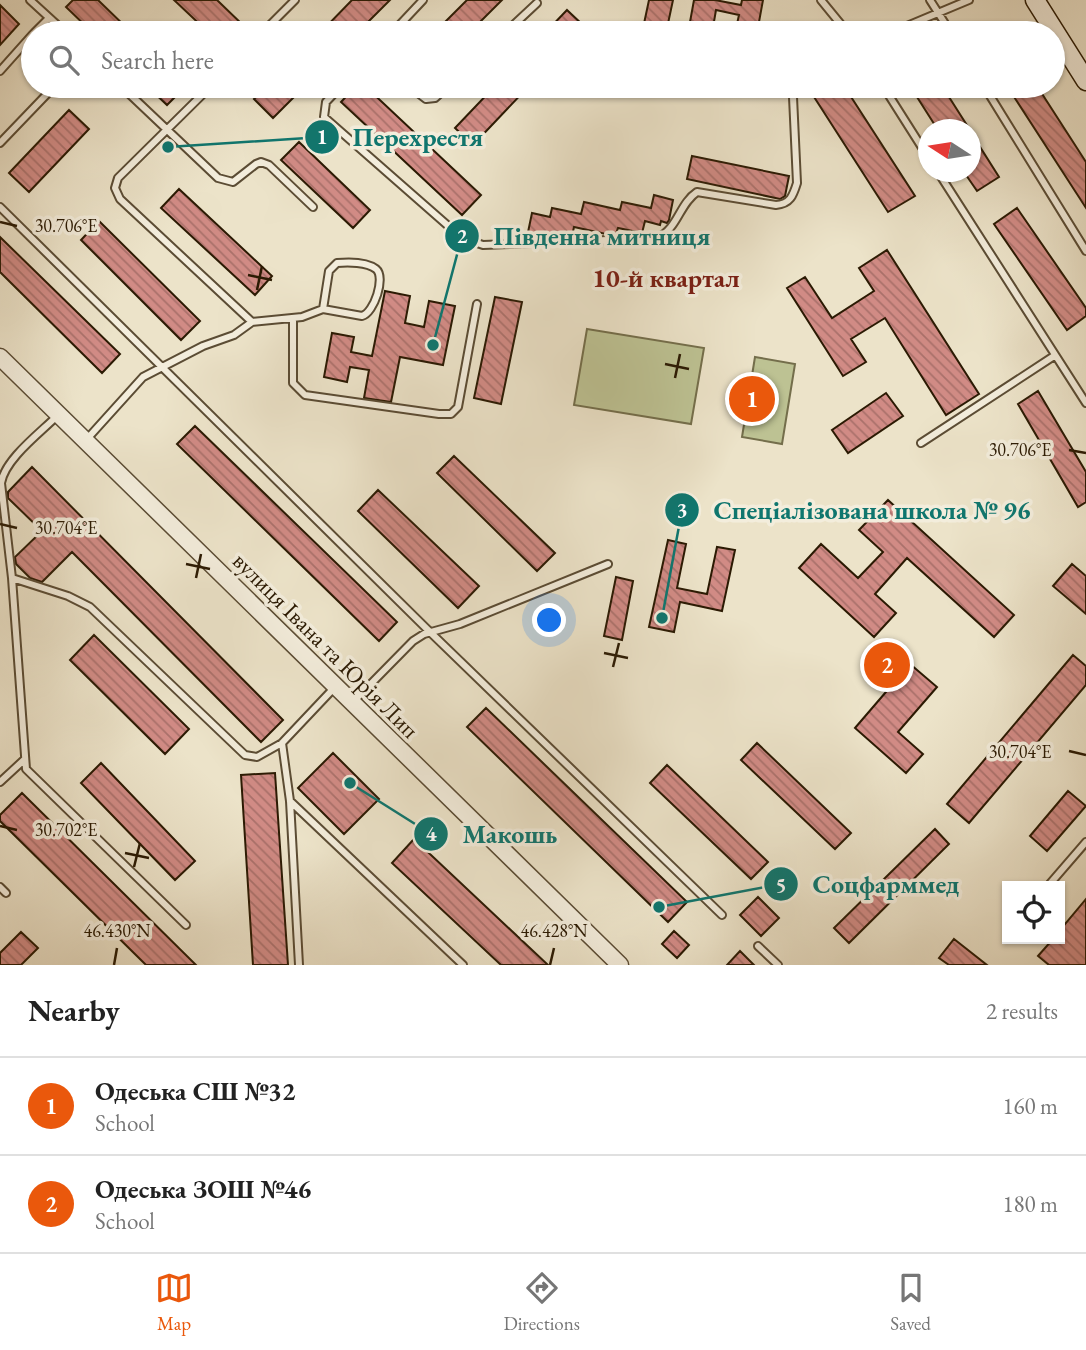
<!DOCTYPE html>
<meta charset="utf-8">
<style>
body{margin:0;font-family:"EB Garamond",serif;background:#f2f2f2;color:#222}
.controls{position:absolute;right:21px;bottom:21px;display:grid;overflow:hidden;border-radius:0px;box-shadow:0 2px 5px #0004}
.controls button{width:63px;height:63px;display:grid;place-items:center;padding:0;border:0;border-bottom:2px solid #e0e0e0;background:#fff;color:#222;font:35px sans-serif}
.compass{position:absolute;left:918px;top:119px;width:63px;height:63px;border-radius:50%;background:#fff;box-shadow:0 2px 5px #0004;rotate:282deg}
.you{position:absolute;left:550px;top:621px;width:24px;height:24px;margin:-18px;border:5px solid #fff;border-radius:50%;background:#1a73e8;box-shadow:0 0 0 10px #1a73e833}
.badge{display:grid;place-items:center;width:46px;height:46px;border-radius:50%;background:#ea580c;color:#fff;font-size:23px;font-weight:700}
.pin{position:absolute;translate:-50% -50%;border:4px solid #fff;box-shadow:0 2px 7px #0006}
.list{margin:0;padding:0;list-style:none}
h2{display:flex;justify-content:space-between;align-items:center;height:91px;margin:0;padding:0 28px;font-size:30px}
h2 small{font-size:23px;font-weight:400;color:#767676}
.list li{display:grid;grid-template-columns:46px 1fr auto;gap:21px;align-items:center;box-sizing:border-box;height:98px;padding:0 28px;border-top:2px solid #e0e0e0}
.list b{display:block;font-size:26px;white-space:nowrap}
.list p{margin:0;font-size:23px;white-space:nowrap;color:#767676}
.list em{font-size:23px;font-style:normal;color:#767676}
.icon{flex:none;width:38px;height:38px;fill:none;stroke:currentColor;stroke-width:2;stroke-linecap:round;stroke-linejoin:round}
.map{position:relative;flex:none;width:1086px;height:965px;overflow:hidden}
.search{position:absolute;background:#fff;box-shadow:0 2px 5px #0004;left:21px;right:21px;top:21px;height:77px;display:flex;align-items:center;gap:18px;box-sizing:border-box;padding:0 24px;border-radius:38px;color:#767676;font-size:26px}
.sheet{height:287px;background:#fff}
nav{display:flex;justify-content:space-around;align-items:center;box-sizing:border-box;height:98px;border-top:2px solid #e0e0e0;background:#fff;font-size:19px;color:#767676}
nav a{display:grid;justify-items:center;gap:4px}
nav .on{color:#ea580c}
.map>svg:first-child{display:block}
.grass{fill:#bdc293;stroke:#746e4b;stroke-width:2}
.building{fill:url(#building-back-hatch);stroke:#2b1a03;stroke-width:2}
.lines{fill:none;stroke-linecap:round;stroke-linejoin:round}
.service-casing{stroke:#5b4c34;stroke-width:10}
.tertiary-casing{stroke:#5b4c34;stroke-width:19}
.secondary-casing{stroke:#2b1a03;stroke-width:21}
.service{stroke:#f3eddc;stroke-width:6}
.tertiary{stroke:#f3eddc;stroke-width:16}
.secondary{stroke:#f3eddc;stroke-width:18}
.ticks{fill:none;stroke:#2b1a03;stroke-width:2.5}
.labels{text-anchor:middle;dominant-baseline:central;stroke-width:7;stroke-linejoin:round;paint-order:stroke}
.street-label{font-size:24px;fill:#2b1a03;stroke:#f3eddc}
.neighbourhood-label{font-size:26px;font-weight:bold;fill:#7a1f14;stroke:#f3eddc}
.ticks-label{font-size:18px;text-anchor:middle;fill:#2b1a03;stroke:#f3eddc;stroke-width:7;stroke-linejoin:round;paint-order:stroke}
.leader{fill:none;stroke:#0f766e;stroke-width:2.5}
.callout-dot{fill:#0f766e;stroke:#f3eddc;stroke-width:2.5}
.mark-label{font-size:21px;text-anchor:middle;font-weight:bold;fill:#fff}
.callout-label{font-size:26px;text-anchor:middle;font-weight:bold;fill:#0f766e;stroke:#f3eddc;stroke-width:7;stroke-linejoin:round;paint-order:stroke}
</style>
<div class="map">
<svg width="1086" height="965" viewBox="0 0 1086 965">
<defs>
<pattern id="building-back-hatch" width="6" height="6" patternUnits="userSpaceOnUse" patternTransform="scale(1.75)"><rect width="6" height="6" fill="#d18b85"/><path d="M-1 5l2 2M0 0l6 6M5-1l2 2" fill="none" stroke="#aa716b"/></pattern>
</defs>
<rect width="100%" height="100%" fill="#ece3c9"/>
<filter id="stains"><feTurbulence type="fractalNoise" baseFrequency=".00286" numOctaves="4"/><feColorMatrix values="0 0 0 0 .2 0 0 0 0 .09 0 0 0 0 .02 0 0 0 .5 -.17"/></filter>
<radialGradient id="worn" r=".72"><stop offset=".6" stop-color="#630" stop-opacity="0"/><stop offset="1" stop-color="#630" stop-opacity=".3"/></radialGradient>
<path class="grass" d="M587 329 704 348 691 424 574 405Z
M755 357 795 364 782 444 742 437Z"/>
<path class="building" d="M73 0H98L132 33H93L66 7Z
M174 0H217L246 28 241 33H209Z
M352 0H390L357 33H320Z
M467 0H502L469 33H434Z
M649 0H673L666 33H642Z
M694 0H715L741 5 742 0H763L757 33H735L739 15 716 10 712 33H688Z
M0 5 19 24 0 45Z
M567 10 585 27 578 33H545Z
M147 86H186L167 105Z
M267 86H305L273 118 254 99Z
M356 86H365L481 195 462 215 341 102Z
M495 86H529L473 145 455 128Z
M807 86H844L915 196 888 212Z
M910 86H942L970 130H938Z
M1007 86H1037L1086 162V208Z
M69 110 89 129 29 192 9 173Z
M970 131 999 177 977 191 964 172H970Z
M299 142 370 210 353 228 281 160Z
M692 156 789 176 785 196 780 199 687 179Z
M179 189 272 276 255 295 161 208Z
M654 195 673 200 669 220 667 223 661 221 660 225 645 221 642 233 618 228 616 234H606L574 227 572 236 547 233 546 237H527L532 213 550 217 552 208 581 214 584 202 620 210 622 202 651 208Z
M1017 208 1086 308V316L1067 330 994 224Z
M99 221 200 321 181 340 81 240Z
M0 237 120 354 102 373 0 272Z
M887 250 979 394 946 415 885 318 851 339 866 362 843 376 787 288 805 277 832 318 874 291 859 268Z
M385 291 410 296 405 323 424 327 429 301 455 306 443 365 400 357 391 402 364 398 369 370 350 367 347 382 324 377 332 333 354 337 351 352 372 356Z
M495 297 522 302 501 404 474 398Z
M1038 391 1086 472V502L1078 507 1018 404Z
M886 393 903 416 848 453 832 430Z
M195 426 397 622 379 641 177 444Z
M454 456 555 553 537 571 437 473Z
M32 467 283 720 261 742 72 552 42 582 30 578 16 564 15 557 42 531 8 498V492Z
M378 490 479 586 458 608 358 511Z
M888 500 1014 615 994 637 907 558 875 594 896 613 874 637 799 568 821 544 858 578 883 552 859 530Z
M668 540 686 544 677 588 707 594 717 547 735 550 722 611 680 602 674 632 649 627Z
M1072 564 1086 576V614L1053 586Z
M616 577 633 581 622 640 604 636Z
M94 635 189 729 165 754 70 660Z
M1073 655 1086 666V685L969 823 947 804Z
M910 664 937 687 898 732 923 754 906 773 855 728Z
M486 708 687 902 668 922 467 727Z
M757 743 851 833 835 849 741 760Z
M333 753 379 799 344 834 298 788Z
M101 763 195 861 175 880 81 783Z
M667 765 768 862 751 879 650 783Z
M275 773 288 965H253L241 775Z
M1068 791 1086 806 1047 851 1030 836Z
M22 793 196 965H146L0 821V815Z
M935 829 949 844 849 943 834 928Z
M414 839 548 965H501L392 863Z
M758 897 779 918 761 936 740 915Z
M1086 899V965H1049L1038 956 1053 939H1060V930Z
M674 931 689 945 677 958 662 944Z
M21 932 38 948 21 965H0V953Z
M954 939 987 965H949L939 958Z
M740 951 754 965H727Z"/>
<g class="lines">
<defs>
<path id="service" d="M30 0 66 33
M821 0 848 33
M930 0 951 33
M34 33 49 18
M262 33 295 0
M392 33 423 0
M505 33 537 3
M890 33 969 0
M0 71 33 34
M121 86 218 178 233 182 256 164 261 162 269 165 313 207
M211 86 118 178 115 188 120 199 252 322
M341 86 326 102 324 117 462 238 483 245 657 238C678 229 679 204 697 192L776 205C790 204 793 196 797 183L793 97 798 86
M409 86 426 99 435 98 448 86
M883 86 928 157
M984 86 1086 251
M0 143 48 93 50 86
M938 172 1086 403
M0 207 430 632 722 915
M293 318V383L305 395 439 414H451L458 407 477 304
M57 416C40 433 5 459 1 483L12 578 26 769 186 925
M87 439 143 377 203 346 234 335 252 322 302 317 323 309 329 271 337 263C348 262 367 262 376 269 386 277 374 313 362 316L323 309
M921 443 1054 356
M12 578 68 596 90 607 245 755 257 757 282 743 334 688
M353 702 413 641 424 634 460 624 608 564
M282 743 290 801 299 965
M0 782 25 759
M290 801 463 965
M1048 886 1086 842
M0 887 6 893
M758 946 778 965"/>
<path id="tertiary" d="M0 357 620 965"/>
<path id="secondary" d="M1035 0 1086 81"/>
</defs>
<use href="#service" class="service-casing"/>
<use href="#tertiary" class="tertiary-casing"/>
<use href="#secondary" class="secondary-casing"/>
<use href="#service" class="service"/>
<use href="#tertiary" class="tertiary"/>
<use href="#secondary" class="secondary"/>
</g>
<path class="ticks" d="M0 222 17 226M248 275 272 280M257 290 262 266M665 364 689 369M675 378 680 354M1069 450 1086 453M0 524 17 528M186 564 210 569M196 578 201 554M604 653 628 658M613 667 619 643M1069 751 1086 755M0 826 17 830M125 853 149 858M134 867 140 843M114 965 117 948M550 965 554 948"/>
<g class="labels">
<g class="street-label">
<text transform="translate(326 645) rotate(45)">вулиця Івана та Юрія Лип</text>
</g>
<g class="neighbourhood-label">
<text x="666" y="278">10-й квартал</text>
</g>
</g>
<g class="ticks-label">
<text x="66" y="232">30.706°E</text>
<text x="1020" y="456">30.706°E</text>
<text x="66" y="534">30.704°E</text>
<text x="1020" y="758">30.704°E</text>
<text x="66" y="836">30.702°E</text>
<text x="117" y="937">46.430°N</text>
<text x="554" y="937">46.428°N</text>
</g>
<path class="leader" d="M168 147L322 137M433 345L462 236M662 618L682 510M350 783L431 834M659 907L781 884"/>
<g class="callout-dot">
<circle cx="168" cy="147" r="7"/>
<circle cx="433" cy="345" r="7"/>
<circle cx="662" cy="618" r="7"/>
<circle cx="350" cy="783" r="7"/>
<circle cx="659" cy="907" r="7"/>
<circle cx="322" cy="137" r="18"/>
<circle cx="462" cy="236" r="18"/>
<circle cx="682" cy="510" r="18"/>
<circle cx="431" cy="834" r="18"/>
<circle cx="781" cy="884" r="18"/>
</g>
<g class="mark-label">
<text x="322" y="144">1</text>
<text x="462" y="243">2</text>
<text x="682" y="517">3</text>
<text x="431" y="841">4</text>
<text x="781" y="892">5</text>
</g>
<g class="callout-label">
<text x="418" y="146">Перехрестя</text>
<text x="602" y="245">Південна митниця</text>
<text x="872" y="519">Спеціалізована школа № 96</text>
<text x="510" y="843">Макошь</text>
<text x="886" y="893">Соцфарммед</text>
</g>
<rect width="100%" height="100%" filter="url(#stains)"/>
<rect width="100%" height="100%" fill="url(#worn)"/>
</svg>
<div class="controls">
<button><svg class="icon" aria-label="locate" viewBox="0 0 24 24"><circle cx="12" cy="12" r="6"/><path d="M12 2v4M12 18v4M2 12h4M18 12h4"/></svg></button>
</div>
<svg class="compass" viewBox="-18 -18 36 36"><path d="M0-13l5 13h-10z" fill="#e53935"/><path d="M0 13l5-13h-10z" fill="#767676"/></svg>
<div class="you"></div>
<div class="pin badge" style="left:752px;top:399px">1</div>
<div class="pin badge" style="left:887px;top:665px">2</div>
<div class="search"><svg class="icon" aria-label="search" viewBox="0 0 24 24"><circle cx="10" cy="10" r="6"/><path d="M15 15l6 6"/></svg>Search here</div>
</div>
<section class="sheet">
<h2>Nearby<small>2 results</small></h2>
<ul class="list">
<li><span class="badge">1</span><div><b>Одеська СШ №32</b><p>School</p></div><em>160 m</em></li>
<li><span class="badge">2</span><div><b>Одеська ЗОШ №46</b><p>School</p></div><em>180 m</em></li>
</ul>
</section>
<nav>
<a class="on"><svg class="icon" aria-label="map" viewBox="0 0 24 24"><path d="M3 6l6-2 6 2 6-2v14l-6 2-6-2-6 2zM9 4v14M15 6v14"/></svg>Map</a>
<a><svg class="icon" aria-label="directions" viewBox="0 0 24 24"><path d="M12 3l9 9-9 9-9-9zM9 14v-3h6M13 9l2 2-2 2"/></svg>Directions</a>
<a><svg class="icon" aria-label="saved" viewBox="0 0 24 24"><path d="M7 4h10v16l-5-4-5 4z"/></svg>Saved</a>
</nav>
